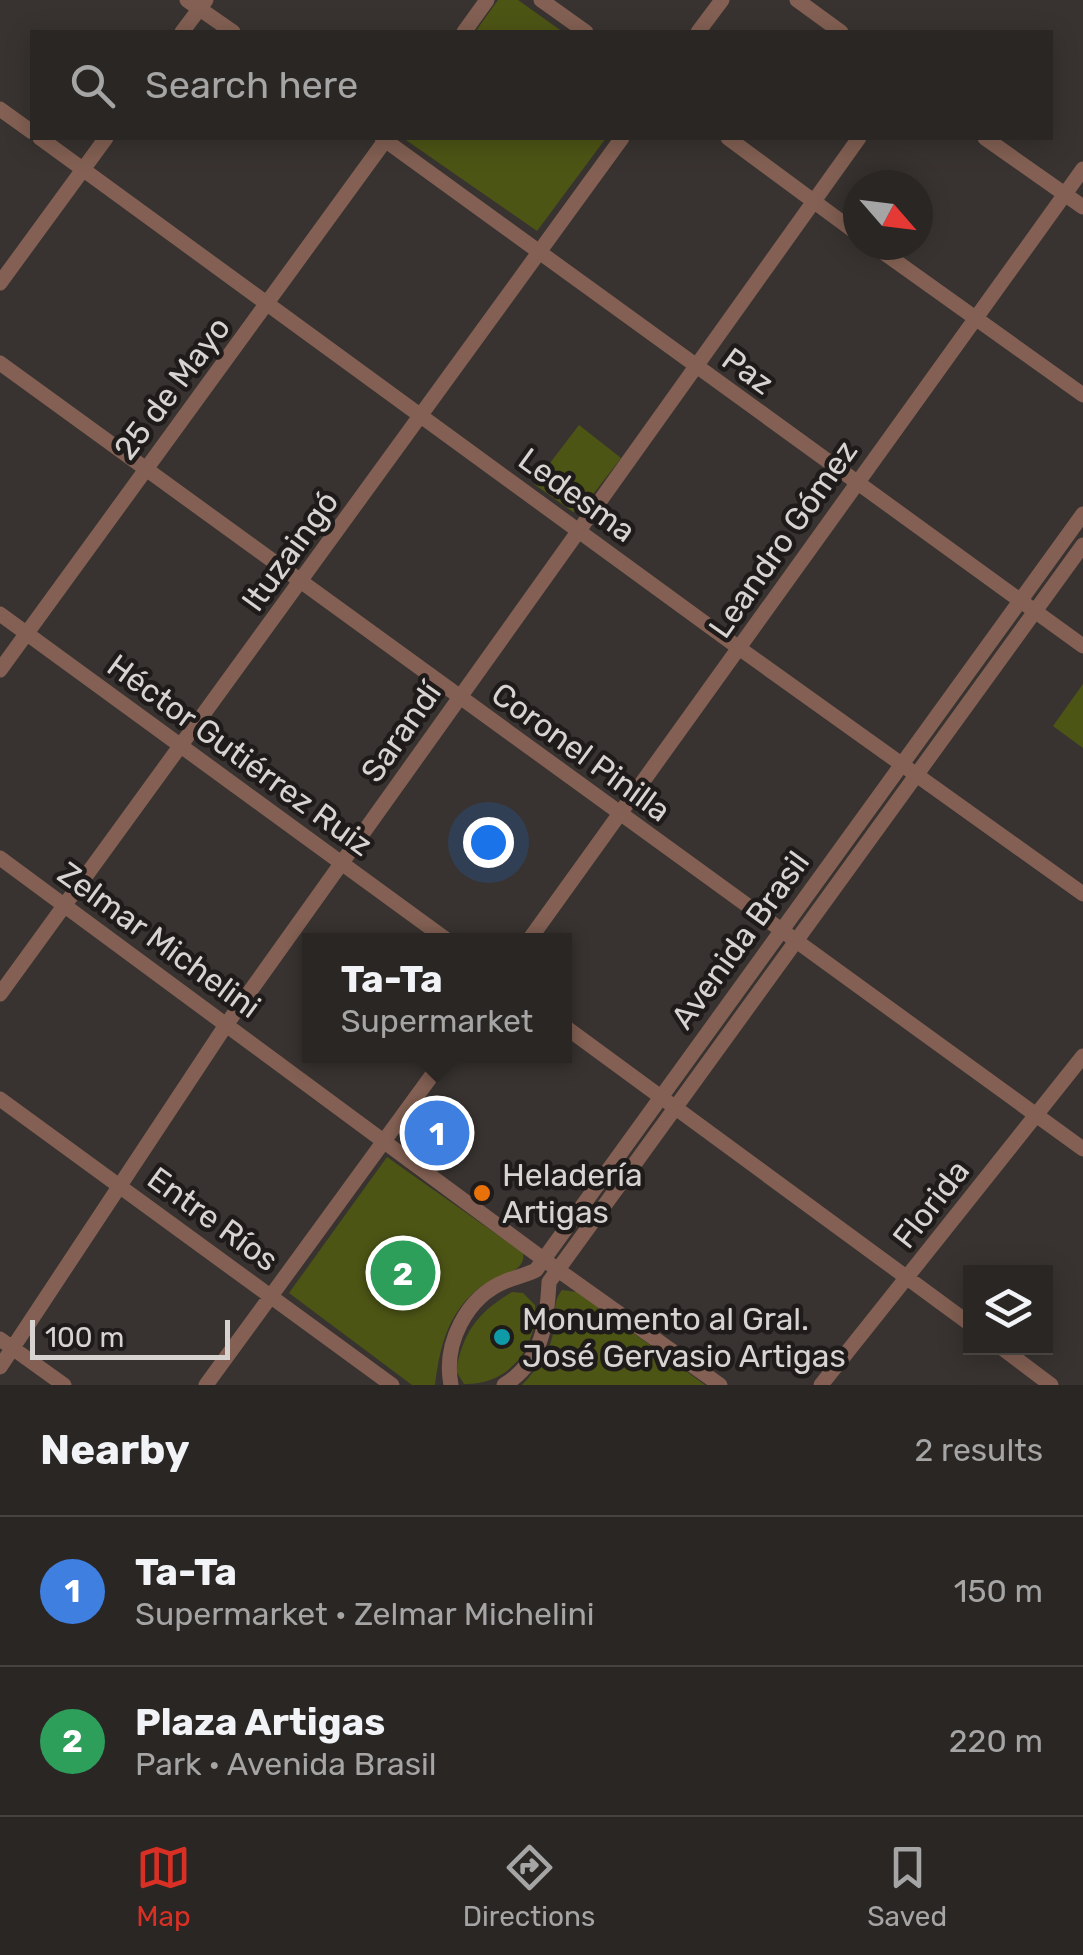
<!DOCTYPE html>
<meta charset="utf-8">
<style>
body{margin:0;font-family:Rubik,sans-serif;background:#322e2c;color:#f1f3f6}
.controls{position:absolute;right:30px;bottom:30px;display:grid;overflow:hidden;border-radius:0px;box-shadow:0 5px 25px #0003}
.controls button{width:90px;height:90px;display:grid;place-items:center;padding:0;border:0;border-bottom:2px solid #464341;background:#2a2624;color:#f1f3f6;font:50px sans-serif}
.compass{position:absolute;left:843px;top:170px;width:90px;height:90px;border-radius:50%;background:#2a2624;box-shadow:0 5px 25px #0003;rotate:118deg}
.scale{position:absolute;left:30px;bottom:25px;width:200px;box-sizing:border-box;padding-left:10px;border:5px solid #d7d3d1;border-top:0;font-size:28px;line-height:35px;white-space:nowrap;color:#d7d3d1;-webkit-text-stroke:8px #1e1b1a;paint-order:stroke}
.you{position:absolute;left:488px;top:842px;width:35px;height:35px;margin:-25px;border:8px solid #fff;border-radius:50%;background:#1a73e8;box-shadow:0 0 0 15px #1a73e833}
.badge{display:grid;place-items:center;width:65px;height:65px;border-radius:50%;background:#d93025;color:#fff;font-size:32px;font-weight:700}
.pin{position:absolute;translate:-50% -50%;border:5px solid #fff;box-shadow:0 2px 10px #0006}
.popup{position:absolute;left:302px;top:933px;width:270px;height:130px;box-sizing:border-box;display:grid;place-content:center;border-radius:0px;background:#2a2624;filter:drop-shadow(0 2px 8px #0005);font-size:32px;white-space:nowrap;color:#a5a5a6}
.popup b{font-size:38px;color:#f1f3f6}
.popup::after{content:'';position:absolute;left:50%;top:100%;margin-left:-20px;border:20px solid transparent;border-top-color:#2a2624}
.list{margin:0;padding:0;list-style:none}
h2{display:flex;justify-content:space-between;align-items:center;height:130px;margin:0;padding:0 40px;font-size:42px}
h2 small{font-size:32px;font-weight:400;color:#a5a5a6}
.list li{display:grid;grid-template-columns:65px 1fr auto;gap:30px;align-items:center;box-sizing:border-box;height:150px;padding:0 40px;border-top:2px solid #464341}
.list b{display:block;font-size:38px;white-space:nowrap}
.list p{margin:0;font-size:32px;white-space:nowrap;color:#a5a5a6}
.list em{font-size:32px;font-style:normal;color:#a5a5a6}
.icon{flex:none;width:55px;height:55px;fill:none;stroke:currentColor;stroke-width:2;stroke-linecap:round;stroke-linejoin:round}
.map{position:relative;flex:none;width:1083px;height:1385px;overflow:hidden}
.search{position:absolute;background:#2a2624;box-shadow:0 5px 25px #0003;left:30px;right:30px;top:30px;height:110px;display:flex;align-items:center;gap:25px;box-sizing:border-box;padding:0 35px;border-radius:0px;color:#a5a5a6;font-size:38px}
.sheet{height:430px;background:#2a2624}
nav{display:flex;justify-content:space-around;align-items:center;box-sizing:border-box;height:140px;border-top:2px solid #464341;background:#2a2624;font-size:28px;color:#a5a5a6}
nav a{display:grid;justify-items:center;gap:5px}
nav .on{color:#d93025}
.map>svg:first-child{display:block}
.green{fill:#4d5515}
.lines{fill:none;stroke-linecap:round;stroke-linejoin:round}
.minor{stroke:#836053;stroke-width:15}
.food-dot{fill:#e8710a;stroke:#1e1b1a;stroke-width:4}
.culture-dot{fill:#0f9aa8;stroke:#1e1b1a;stroke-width:4}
.labels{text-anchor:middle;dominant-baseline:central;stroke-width:9;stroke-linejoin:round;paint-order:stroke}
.street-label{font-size:32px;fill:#d7d3d1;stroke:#1e1b1a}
.poi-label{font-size:32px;fill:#d7d3d1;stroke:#1e1b1a;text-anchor:start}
</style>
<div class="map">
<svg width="1083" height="1385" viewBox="0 0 1083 1385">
<rect width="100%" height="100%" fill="#383330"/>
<path class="green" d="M498 0H518L563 32H475Z
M403 138H606L537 231Z
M579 425 621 458 581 510 573 512 534 484Z
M1083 684V748L1053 726Z
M387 1157 523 1253C527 1274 493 1277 479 1288 447 1314 440 1347 435 1385H412L289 1293Z
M562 1290 577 1292 705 1385H522C537 1369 551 1351 554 1329 556 1313 552 1303 562 1290Z
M512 1292 523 1293 535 1305C538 1348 509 1385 464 1384L456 1371C463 1332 478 1312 512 1292Z"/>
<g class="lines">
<path class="minor" d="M187 0 233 32
M541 0 586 32
M797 0 841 32
M182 32 206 0
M464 32 487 0
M698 32 722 0
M0 109 32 132
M40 138 739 648 1083 894
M382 138 1083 646
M728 138 858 234
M985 138 1083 207
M873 245 1083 395
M0 283 106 138
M0 363 1083 1149
M0 614 447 940
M0 670 387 138
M0 858 558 1270 720 1385
M529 940 1083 169
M0 994 622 138
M564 1026 970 1324
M0 1099 392 1385
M0 1339 64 1385
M1002 1348 1051 1385
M0 1367 226 1025 859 138
M206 1385 446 1056
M451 1385C443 1344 466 1297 506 1281 516 1277 526 1275 536 1270L1083 514
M504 1385C542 1362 547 1324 549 1282L1083 545
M821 1385 1083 1056"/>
</g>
<circle class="food-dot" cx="482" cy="1193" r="10"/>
<circle class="culture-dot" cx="502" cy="1337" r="10"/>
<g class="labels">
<g class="street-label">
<text transform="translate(748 371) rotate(36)">Paz</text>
<text transform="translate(172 388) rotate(-53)">25 de Mayo</text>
<text transform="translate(577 495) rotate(36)">Ledesma</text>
<text transform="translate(783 539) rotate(-55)">Leandro Gómez</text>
<text transform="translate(290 551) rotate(-54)">Ituzaingó</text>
<text transform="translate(401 732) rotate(-55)">Sarandí</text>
<text transform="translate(581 752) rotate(36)">Coronel Pinilla</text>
<text transform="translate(240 755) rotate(36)">Héctor Gutiérrez Ruiz</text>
<text transform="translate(159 940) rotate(36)">Zelmar Michelini</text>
<text transform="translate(740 940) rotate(-54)">Avenida Brasil</text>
<text transform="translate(931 1204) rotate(-52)">Florida</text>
<text transform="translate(213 1219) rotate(36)">Entre Ríos</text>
</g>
<g class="poi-label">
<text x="502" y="1175">Heladería<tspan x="502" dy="37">Artigas</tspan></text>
<text x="522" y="1319">Monumento al Gral.<tspan x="522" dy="37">José Gervasio Artigas</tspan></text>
</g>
</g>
</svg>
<div class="controls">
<button><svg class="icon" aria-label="layers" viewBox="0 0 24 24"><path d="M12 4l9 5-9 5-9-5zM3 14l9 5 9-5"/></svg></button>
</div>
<svg class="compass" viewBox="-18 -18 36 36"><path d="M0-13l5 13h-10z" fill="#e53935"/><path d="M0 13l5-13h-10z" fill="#a5a5a6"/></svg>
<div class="scale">100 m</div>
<div class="you"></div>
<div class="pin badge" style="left:437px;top:1133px;background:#3f7fe0">1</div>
<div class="popup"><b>Ta-Ta</b>Supermarket</div>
<div class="pin badge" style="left:403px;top:1273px;background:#2e9e5b">2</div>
<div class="search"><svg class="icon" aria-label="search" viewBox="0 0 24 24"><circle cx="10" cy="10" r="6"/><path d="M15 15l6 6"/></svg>Search here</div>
</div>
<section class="sheet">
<h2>Nearby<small>2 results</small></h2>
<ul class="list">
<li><span class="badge" style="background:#3f7fe0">1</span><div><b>Ta-Ta</b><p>Supermarket · Zelmar Michelini</p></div><em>150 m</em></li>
<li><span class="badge" style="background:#2e9e5b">2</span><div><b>Plaza Artigas</b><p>Park · Avenida Brasil</p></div><em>220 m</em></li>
</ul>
</section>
<nav>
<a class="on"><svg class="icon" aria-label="map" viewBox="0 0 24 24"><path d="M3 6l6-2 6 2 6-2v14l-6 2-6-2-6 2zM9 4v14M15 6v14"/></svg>Map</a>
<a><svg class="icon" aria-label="directions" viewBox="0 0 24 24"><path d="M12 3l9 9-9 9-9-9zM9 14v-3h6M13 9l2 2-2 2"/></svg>Directions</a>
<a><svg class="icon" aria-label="saved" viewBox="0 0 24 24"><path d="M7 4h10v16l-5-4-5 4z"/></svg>Saved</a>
</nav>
